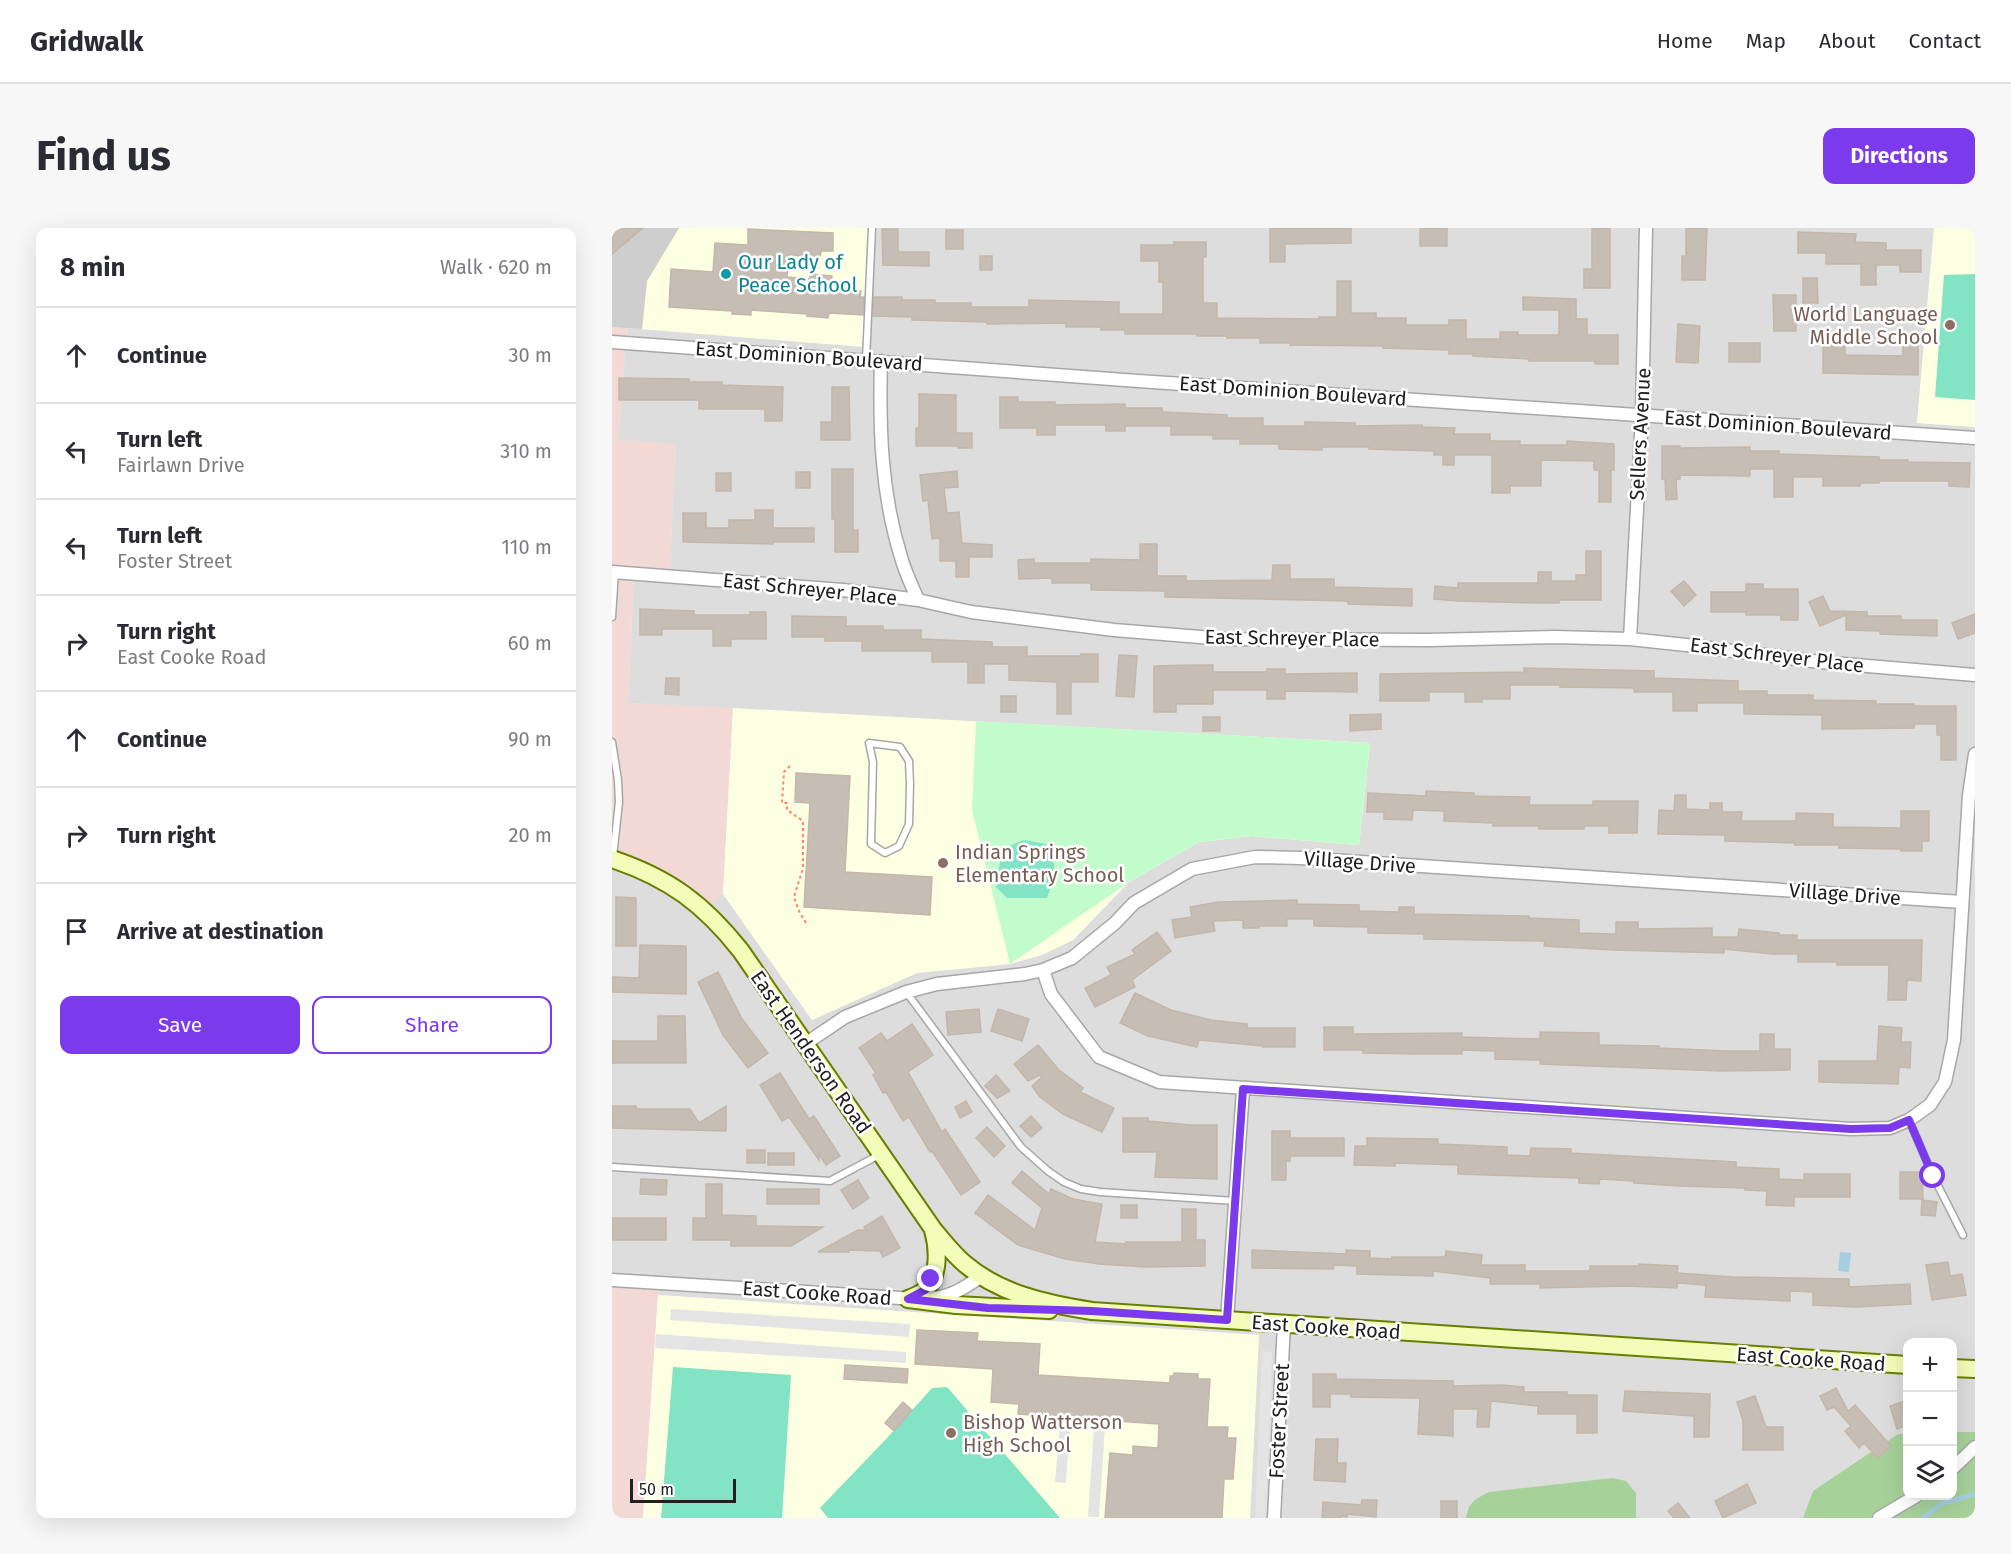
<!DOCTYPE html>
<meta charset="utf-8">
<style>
body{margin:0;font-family:"Fira Sans",sans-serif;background:#f7f7f7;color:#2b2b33}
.controls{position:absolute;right:18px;bottom:18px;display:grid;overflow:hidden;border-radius:12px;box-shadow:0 6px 24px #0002}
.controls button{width:54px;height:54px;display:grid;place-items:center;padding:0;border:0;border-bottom:2px solid #e1e1e2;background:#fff;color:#2b2b33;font:30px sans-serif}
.scale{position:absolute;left:18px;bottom:15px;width:106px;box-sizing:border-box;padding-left:6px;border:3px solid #202020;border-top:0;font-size:16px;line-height:21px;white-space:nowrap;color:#202020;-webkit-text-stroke:4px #fff;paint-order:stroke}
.stop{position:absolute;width:18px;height:18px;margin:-14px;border:4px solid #7c3aed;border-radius:50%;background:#fff}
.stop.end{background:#7c3aed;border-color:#fff;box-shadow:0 2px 6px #0008}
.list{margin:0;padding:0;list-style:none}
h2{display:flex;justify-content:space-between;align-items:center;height:78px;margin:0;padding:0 24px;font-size:26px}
h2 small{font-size:20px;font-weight:400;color:#7c7c81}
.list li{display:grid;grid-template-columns:39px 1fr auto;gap:18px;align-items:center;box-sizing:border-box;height:96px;padding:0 24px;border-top:2px solid #e1e1e2}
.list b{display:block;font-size:22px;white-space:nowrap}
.list p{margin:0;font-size:20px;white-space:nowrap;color:#7c7c81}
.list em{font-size:20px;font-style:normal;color:#7c7c81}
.actions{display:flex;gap:12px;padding:18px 24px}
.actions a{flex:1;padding:14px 0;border:2px solid #7c3aed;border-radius:12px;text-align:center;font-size:21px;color:#7c3aed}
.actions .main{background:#7c3aed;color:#fff}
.icon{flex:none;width:33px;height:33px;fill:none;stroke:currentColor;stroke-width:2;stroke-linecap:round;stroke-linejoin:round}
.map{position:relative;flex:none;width:1363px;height:1290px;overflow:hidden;border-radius:12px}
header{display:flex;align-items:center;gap:36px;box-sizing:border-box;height:84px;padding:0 30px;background:#fff;border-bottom:2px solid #e1e1e2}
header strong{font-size:28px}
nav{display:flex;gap:33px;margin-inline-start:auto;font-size:21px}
.intro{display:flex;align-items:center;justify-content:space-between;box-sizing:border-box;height:144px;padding:0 36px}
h1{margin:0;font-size:42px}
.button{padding:15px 27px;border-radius:12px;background:#7c3aed;color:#fff;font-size:21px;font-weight:700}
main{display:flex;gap:36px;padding:0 36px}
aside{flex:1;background:#fff;border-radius:12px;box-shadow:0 6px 24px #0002}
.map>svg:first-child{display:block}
.residential{fill:#dedddd}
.commercial{fill:#f2d9d5}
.education{fill:#fdffe2}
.religious{fill:#cecece}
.forest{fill:#a6d29a}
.park{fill:#c3fccc}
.pitch{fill:#82e3c5}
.parking{fill:#e4e4e4}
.water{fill:#a5cee0}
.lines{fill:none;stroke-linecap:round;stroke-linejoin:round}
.stream{stroke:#a5cee0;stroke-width:4.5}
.building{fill:#c6beb5;stroke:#c4b6a8;stroke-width:1.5}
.lane-casing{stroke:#a7a7a7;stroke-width:9}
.street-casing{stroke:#a7a7a7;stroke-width:15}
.secondary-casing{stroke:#677f00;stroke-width:20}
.path{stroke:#ff856a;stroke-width:2;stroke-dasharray:3 3;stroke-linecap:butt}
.lane{stroke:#fff;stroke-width:6}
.street{stroke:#fff;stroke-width:12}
.secondary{stroke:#f4fcb9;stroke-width:16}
.route{stroke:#7c3aed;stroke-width:8}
.culture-dot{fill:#0f9aa8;stroke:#fff;stroke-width:2}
.education-dot{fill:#8d6e63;stroke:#fff;stroke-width:2}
.labels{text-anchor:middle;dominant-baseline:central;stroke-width:5;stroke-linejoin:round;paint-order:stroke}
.culture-label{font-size:20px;fill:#0d838f;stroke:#fff;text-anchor:start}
.education-label{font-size:20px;fill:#785e54;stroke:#fff;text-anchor:start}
.street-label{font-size:20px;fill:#202020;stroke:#fff}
</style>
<header>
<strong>Gridwalk</strong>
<nav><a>Home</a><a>Map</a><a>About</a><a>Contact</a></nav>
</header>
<div class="intro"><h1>Find us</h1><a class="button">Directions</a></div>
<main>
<aside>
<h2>8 min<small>Walk · 620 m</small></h2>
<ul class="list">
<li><svg class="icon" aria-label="ahead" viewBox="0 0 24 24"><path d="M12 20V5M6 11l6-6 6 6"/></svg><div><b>Continue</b></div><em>30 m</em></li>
<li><svg class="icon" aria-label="left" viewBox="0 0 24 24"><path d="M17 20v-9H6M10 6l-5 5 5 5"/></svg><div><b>Turn left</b><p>Fairlawn Drive</p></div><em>310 m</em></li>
<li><svg class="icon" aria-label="left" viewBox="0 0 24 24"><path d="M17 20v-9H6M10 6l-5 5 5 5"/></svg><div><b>Turn left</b><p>Foster Street</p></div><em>110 m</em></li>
<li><svg class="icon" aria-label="right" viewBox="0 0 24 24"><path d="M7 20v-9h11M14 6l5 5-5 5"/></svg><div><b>Turn right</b><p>East Cooke Road</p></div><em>60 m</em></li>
<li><svg class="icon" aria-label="ahead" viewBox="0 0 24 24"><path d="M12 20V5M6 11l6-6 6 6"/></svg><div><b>Continue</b></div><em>90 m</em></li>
<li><svg class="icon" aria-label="right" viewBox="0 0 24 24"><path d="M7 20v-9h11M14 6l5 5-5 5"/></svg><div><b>Turn right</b></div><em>20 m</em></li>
<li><svg class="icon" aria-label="arrive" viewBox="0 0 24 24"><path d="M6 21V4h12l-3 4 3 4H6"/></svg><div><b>Arrive at destination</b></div></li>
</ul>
<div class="actions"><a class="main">Save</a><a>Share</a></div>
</aside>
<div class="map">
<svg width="1363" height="1290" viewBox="0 0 1363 1290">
<rect width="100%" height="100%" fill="#f1efe7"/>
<path class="residential" d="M257 0H1322L1305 195 1363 199V1204H1341L1340 1114H1296L1295 1205 1286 1206 1202 1263 1191 1290H1024V1265L855 1281 854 1290H638L647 1107 46 1067 47 1055 0 1051V627L97 677 111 666 200 792 305 745 398 736 430 727 461 712 517 654 587 614 639 608 747 617 758 515 16 475 22 342 58 344 63 217 6 212 15 100 252 119Z"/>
<path class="commercial" d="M0 99 15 100 6 212 63 216 58 345 22 342 16 475 121 480 111 666 98 678 0 627Z
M0 1051 47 1054 31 1290H0Z"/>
<path class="education" d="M67 0H257L252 119 30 101 35 53Z
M1322 0H1363V199L1305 195Z
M121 480 758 515 747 617 639 608 587 614 517 654 461 712 430 727 398 736 305 745 200 792 111 666Z
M46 1067 647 1107 638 1290H31Z"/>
<path class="religious" d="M0 0H67L35 53 30 101 0 99Z"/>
<path class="forest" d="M1341 1204H1363V1290H1191L1201 1263 1286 1206 1295 1205 1296 1268H1340Z
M1001 1250 1014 1253 1024 1265V1290H854C856 1275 863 1271 877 1264Z"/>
<path class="park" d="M364 493 758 515 747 617 639 608 587 614 517 654 398 736 360 582Z"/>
<path class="pitch" d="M1363 46V172L1323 169 1332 47Z
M412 612 434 616C447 635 442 650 435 670H395L384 659 390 621Z
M61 1139 179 1147 170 1290H49Z
M335 1159 448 1290H216L208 1280 276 1209 320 1160Z"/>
<path class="parking" d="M59 1081 298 1096 297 1109 58 1092Z
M44 1106 294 1124V1135L43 1120Z
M650 1123 660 1124 654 1290H643Z
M448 1196 458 1197 454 1255 443 1254Z
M482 1199 493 1200 487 1289H476Z"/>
<path class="water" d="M1228 1024 1239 1025 1237 1044 1226 1043Z"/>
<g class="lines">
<path class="stream" d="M1311 1290 1329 1276 1363 1266"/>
</g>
<path class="building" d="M0 0H31L0 26Z
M658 0H739V15L673 16V34H658Z
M808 0H835V18H808Z
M980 0H998V60H972V41H980Z
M1074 0H1095L1093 52H1070V28H1074Z
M136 1 221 5V23H209L208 29 176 27 175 49 198 51V46L220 48 219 61 249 63 248 69H252L251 87 217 85 216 90 195 88V86L139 82V87L120 86V83L57 79 59 41 101 44 103 15 136 17Z
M270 1H286V24H317V38L271 37Z
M334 2H351V21H334Z
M1186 4 1244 6 1243 14 1274 15V22H1309V44H1288V37H1264V57H1249V36H1214V25H1186Z
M562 14H594V29H591V75H605V90L707 91V89H725V53H739V85H764V90H794V97H837V92H854V111H888V104H906V107H947V82H911V69L964 71V91H975V107H1006V136H983V133H917V131L861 128V126H837V122L771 120V118L678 117V115H648V110H615V108H585V106H513V102H489V99H454V95L375 96V94L300 92V89L261 88 262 69H290V72H323V75H359V79H417V72L507 74V86H551V54H547V33H529V17H562Z
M368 28H380V42H368Z
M1191 50H1205L1206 75H1191Z
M1161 67H1184V103H1162Z
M1066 96 1088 98 1086 135 1064 134Z
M1291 106H1306V147L1211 145V109H1233V127L1291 128Z
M1117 115H1148V134H1117Z
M7 150 77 151V154H110V157L171 159 170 193H153V181H87V172H7Z
M220 159H237L238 212H209V194H220Z
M307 166 344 167V205H360V220H346V218H304V200H307Z
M388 169H406V174H443V177L513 176V180H550V184L615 187V190H651V198H693V194L743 195V198L810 197V199L843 200 842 206H878V213H908V217H955V213L1002 216V242H999V274H987V242H982V233L929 232V258H898V265H880V227H842V237H831V227H822V223L757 221V219H710V222L667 221V216H628V211H601V207H559V198H513V203H494V197H443V207H425V200H388Z
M1050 218H1068V220L1138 219V223H1167V226L1267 229V232H1296V234L1358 235 1357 259 1337 258V253H1267V255H1248V258H1211V249H1181V269H1162V241H1138V248L1068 247V251H1064L1065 271 1054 272 1053 251H1050Z
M220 241H241V302H246V324H223V291H220Z
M345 243 346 259 332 260 335 285 347 284 350 315 380 317V329H357V349H344V333H328V310L320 311 316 272 311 273 308 247Z
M184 244H198V260H184Z
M104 245H119V263H104Z
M143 282H161V300H202V314H161V316L71 314V285H94V300H117V292H143Z
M528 316H545V348H574V353L660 352 661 337H678V351H722V359L800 361V378L736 376V373L553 369V363L479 362V355H440V350L407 351 406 332 422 331V335H479V331L528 332Z
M974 323H989V372H947V375H926L846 373 822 371 823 358 846 360V355H926V344H939V353H964V347H974Z
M1072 353 1084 367 1072 378 1059 363Z
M1134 356H1151V361H1186V392H1169V387H1134V384H1099V364H1134Z
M1211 368 1218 383 1255 384V388H1289V392H1325V408L1268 406V403L1234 402V387L1208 398 1197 374Z
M28 381 82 383V387H138V384H154V411H119V418H101V401H50V407H28Z
M1363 386V405L1346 411 1340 395Z
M180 388 234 389V398H271V402H309V411L380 414V419H415V428H469V426H486V454H459V486H445V454L397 452V436H372V455H356V434H320V423H250V413H213V409H180Z
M507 427 525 428 522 469 504 468Z
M582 437H601V444H655V441H673V446L745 445V464L673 463V471H655V462H601V476H564V484H542V438Z
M912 440 1042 443V450L1126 453V463H1155V467H1201V472L1264 473V476H1302V478H1344V532H1329V507H1325V496H1302V500L1210 501V487L1132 486V475H1085V483H1061V464H1022V460L948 459V457H898V471H870V474H853V464H817V473H768V446L912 444Z
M54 450H67V467L53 466Z
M389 468H404V484H389Z
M769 486V501L738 503V487Z
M591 489H608V503H591Z
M184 545 238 548 233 644 320 649 318 687 192 679 198 575 183 574Z
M814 563 862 565V568L918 569 917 577H981V573H1026L1025 605H997V598H972V601H927V598H881V595L832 593V583L801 582 800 592 772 591V584H755L756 565 814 568Z
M1063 567H1074V581L1098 582V575H1110V584H1130L1129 593H1184V585L1221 586V599L1289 600V583H1317V613H1310V623H1289V621L1227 620V617H1183V615L1113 613V607L1046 606 1047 582 1062 583Z
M4 669 24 670V718H4Z
M685 672V676L747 677V683L787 684V679H802V686L917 688V690L967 692V705L1004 706V694H1026V701L1100 700V709H1126L1127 701 1167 705V707H1185V712H1310L1309 753 1295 752 1294 772H1276L1277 737H1225V734H1186V726H1161L1112 721V725L1003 722 932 718 933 713 812 711V706L756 705V699L702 698V691H675V698H647V700H631V692L601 693 603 703 563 710 560 692 580 689 578 679 606 674Z
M545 704 559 723 520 752 523 759 483 779 473 760 499 747 495 739 523 726 520 722Z
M28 717 74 718V766L0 764V749L27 750Z
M106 744 130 791 156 825 136 840 111 807 86 754Z
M523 765 559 782 599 792 635 796V800H683V819H651V818L587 812 585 819 536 808 508 795Z
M367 781 369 804 336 807 334 784Z
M386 781 417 791 410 813 379 803Z
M46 788H73L74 835H0V813H46Z
M300 796 321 827 296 844 330 904 333 901 368 954 349 967 320 923 318 924 297 889 291 893 274 864 271 865 261 847 264 845 247 820 269 805 275 813Z
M1267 798 1290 800 1289 814H1299L1298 840 1287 839 1286 856 1207 854V833H1265Z
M712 799H741V806L850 805V809L928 811V804L987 805V817L1047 818V820L1115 823H1148V806H1162V821H1178V842L1110 843 928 836V832L883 831V823L850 822V826H806L751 825V822H712Z
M426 817 447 842 471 860 468 864 502 880 490 904 451 886 428 869 420 858 430 849 428 847 416 853 402 836Z
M168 845 197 891 202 888 228 928 214 937 207 926V932L177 889 170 893 148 857Z
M384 847 398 863 385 870 373 858Z
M354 873 360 884 348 890 343 879Z
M0 878H24V881H78L87 895 114 878V903L0 900Z
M419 888 430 900 419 909 408 898Z
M511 890H536V893L579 897H605V951L543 949 545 924H511Z
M375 899 393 918 382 929 364 910Z
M660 903H678V910H732V928H678V933H674V952H660Z
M755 910 826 911V916L895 919V927L918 928 919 920 959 921V925L1124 934V939L1167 941V951L1192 952V946H1238V969H1182V978L1154 977 1155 963 1133 962V960L1068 958 1022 955V953L988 951 987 956 967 955V950L846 946V937L783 935V938L742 937 743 918H755Z
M135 922H153V935H135Z
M156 925H182V937H156Z
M410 943 437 966 439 961 461 971 490 976 483 1014 513 1016 514 1014H570V981H584V1012H593V1038L534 1039 487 1036 453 1031 406 1017 363 985 376 967 423 1002 430 980 400 955Z
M1288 944H1310L1311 971H1288Z
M29 951 55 952 54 967 28 966Z
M246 952 257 970 241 981 229 962Z
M94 956H110V987L144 988V998L211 999 179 1018H119V1012H81V990H94Z
M155 961H207V976H155Z
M1310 972 1325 974 1323 988 1309 987Z
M509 977H525V990H509Z
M270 988 288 1020 271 1029 268 1023 237 1022V1024H206L246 1002H254L252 999Z
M0 990H54V1012H0Z
M640 1022 734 1026V1022L758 1023V1030L780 1031V1029H833L834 1023 870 1027 869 1037H913V1043H978V1038H1027V1036L1066 1038 1065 1045 1122 1049 1237 1051V1059L1298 1056 1299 1076 1244 1079 1201 1077V1064L1178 1063V1073L1093 1069 1094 1057 1065 1055V1060L1013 1058 928 1060V1056H878V1050L821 1043V1048L745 1046V1038L722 1037 721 1041 640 1040Z
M1336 1034 1338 1048 1350 1046 1354 1067 1320 1072 1314 1037Z
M305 1102 366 1105 365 1113 428 1116 426 1147 558 1155V1148H561L562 1145 586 1146V1151H598L595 1199H616L615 1210H624L621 1251H612L610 1290H493L498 1225 521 1227V1218L546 1220 547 1196 406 1186 407 1176 379 1174 381 1141 303 1136Z
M233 1137 296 1141 295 1155 232 1151Z
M701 1146H724V1151L841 1153V1158L890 1157 912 1159V1164H955V1167H985V1205H965V1186H926V1178L879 1173 877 1199H865L866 1181H841V1208L806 1206 808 1170 739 1169V1166H718V1179H701Z
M1224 1160 1236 1183 1243 1177 1279 1218 1266 1230 1252 1215 1247 1220 1233 1203 1239 1198 1222 1179 1215 1182 1208 1168Z
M1013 1163 1098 1166 1097 1209H1082V1188L1011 1183Z
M1143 1168 1154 1199H1171V1222H1131V1193L1125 1174Z
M1296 1172V1197L1285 1201 1278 1178Z
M291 1174 300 1182 282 1203 273 1195Z
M704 1211H726L725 1235H734L733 1254 702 1252Z
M1135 1256 1144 1275 1111 1290 1103 1273Z
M750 1272H765L764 1289 735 1286V1289L729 1288V1290H710L711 1274 749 1277Z
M829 1273H845V1290H829Z
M1066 1275 1078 1290H1062L1056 1283Z"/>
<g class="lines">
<defs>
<path id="lane" d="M254 132 260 0
M0 389 3 344
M0 514 6 552 7 574 1 629
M257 515 288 519 297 533 298 556 297 596 287 618 273 625 259 616 261 534Z
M295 765 409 919 436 943 452 954 469 961 488 964 623 973
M1297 892 1321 948 1351 1007
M0 939 218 953 269 926"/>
<path id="street" d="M0 114 526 153 1363 210
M269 133C267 199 269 265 289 329 293 344 300 358 306 372
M0 344 231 362 306 372 359 384 502 402 613 411 817 412 943 409 1018 411 1074 417 1208 434 1363 447
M1018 411 1030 187 1034 0
M431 742 439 766 487 829 547 854 1239 901 1278 900 1297 892 1318 877 1333 854 1342 812 1357 567 1363 526
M193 816 233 789 294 764 325 756 413 746 431 742 460 730 503 695 522 675 580 641 643 629 689 630 1350 674
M0 1052 304 1071
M321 1070C341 1068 355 1058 370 1048
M615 1092 631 861
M1340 1241 1363 1219
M662 1290 672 1096
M1267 1290 1304 1268"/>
<path id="secondary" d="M0 631C57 650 92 676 129 723L321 1001C331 1013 341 1026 353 1036 388 1066 436 1076 480 1083L1296 1137
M296 1071 344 1077 437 1082
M296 1071C301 1069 309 1066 313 1062 328 1048 326 1020 321 1002
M1340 1140 1363 1141"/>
</defs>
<use href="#lane" class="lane-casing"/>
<use href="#street" class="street-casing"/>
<use href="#secondary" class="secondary-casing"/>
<path class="path" d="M178 538 172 544 170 575H175V582L191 593V640L182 669 187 683 194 695"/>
<use href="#lane" class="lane"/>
<use href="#street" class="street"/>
<use href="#secondary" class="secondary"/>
</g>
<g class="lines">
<path class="route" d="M319 1051 313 1062 296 1071 376 1080 480 1083 615 1092 631 861 1239 901 1278 900 1297 892 1321 948"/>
</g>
<circle class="culture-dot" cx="114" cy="46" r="6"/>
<g class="education-dot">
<circle cx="1338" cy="97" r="6"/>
<circle cx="331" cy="635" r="6"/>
<circle cx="339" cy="1205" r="6"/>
</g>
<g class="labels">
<g class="culture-label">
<text x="126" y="34">Our Lady of<tspan x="126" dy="23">Peace School</tspan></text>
</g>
<g class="education-label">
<text x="1326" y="86" text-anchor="end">World Language<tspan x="1326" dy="23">Middle School</tspan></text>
<text x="343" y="624">Indian Springs<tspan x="343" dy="23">Elementary School</tspan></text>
<text x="351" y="1194">Bishop Watterson<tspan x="351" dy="23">High School</tspan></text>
</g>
<g class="street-label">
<text transform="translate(197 128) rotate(4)">East Dominion Boulevard</text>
<text transform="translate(681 163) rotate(4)">East Dominion Boulevard</text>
<text transform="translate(1166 197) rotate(4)">East Dominion Boulevard</text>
<text transform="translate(1028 206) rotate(-87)">Sellers Avenue</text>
<text transform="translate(198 361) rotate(6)">East Schreyer Place</text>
<text transform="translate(680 410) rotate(1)">East Schreyer Place</text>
<text transform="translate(1165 427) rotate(7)">East Schreyer Place</text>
<text transform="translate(748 634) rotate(4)">Village Drive</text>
<text transform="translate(1233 666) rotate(4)">Village Drive</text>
<text transform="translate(199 824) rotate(55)">East Henderson Road</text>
<text transform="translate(205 1065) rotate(4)">East Cooke Road</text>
<text transform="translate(714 1099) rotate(4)">East Cooke Road</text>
<text transform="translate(1199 1131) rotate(4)">East Cooke Road</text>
<text transform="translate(667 1193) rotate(-87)">Foster Street</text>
</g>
</g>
</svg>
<div class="controls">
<button>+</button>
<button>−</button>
<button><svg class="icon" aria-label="layers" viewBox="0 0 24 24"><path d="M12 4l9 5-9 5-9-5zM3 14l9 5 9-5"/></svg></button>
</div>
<div class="scale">50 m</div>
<div class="stop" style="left:1321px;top:948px"></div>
<div class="stop end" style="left:319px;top:1051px"></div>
</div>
</main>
